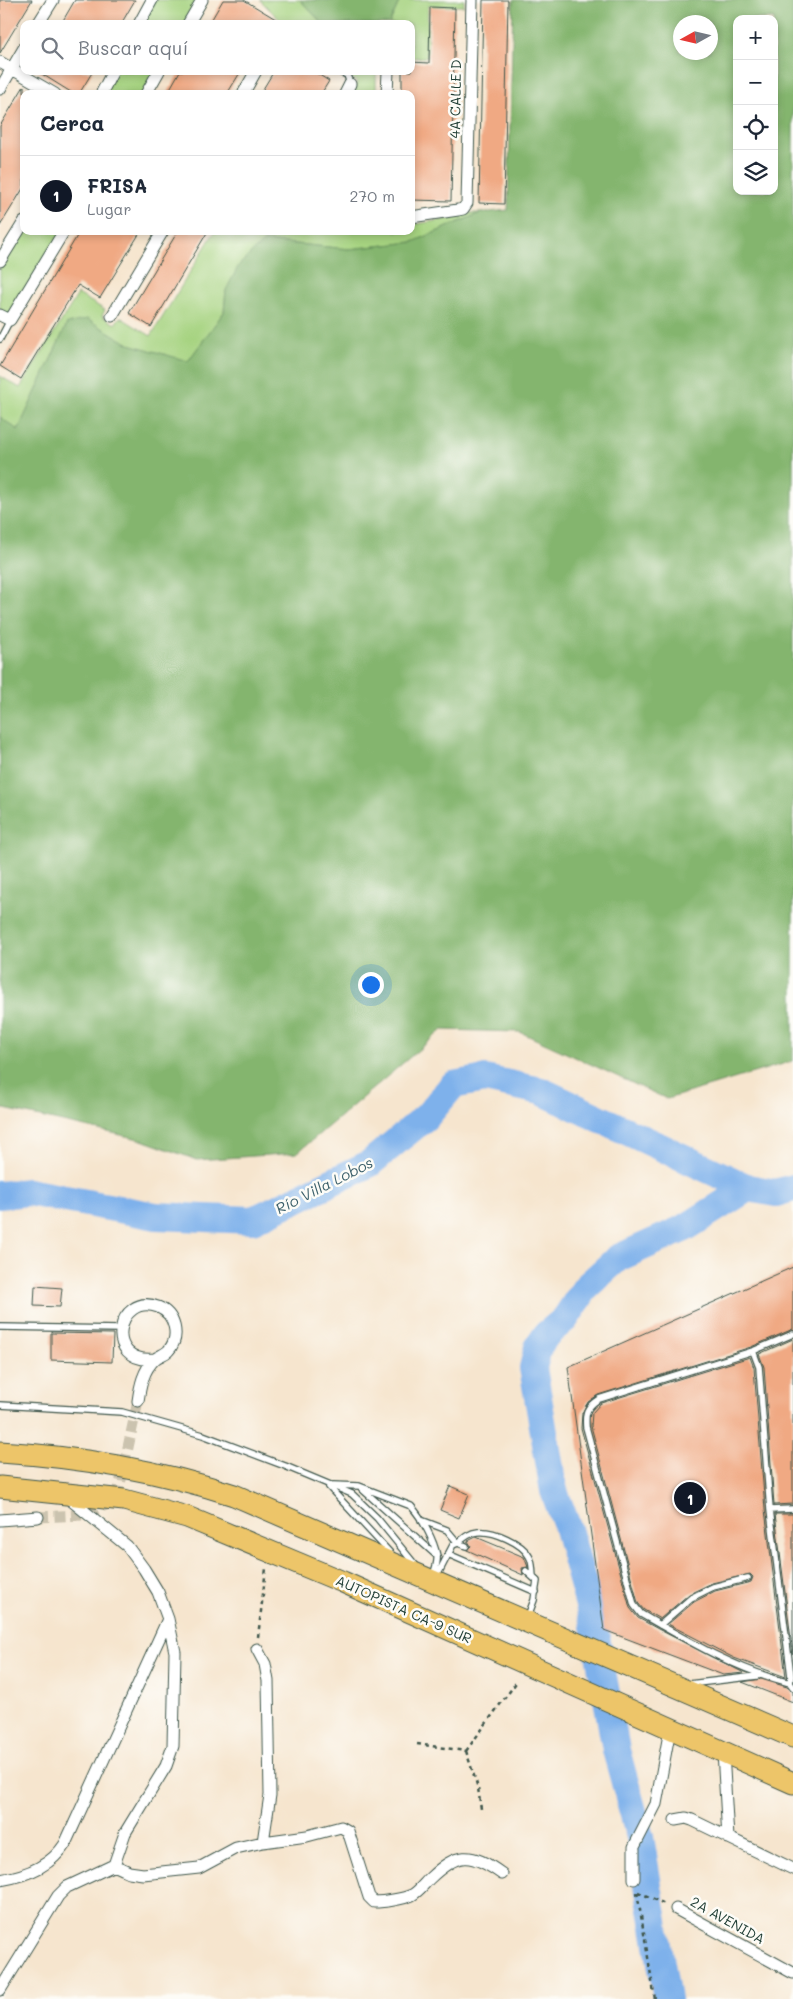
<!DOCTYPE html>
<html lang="es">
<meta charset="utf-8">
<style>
body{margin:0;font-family:Mali,sans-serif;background:#f6f6f7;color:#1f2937}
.controls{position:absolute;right:15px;top:15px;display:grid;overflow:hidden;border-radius:10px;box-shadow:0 2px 8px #0003}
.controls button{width:45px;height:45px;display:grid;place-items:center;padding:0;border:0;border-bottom:1px solid #e0e1e3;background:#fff;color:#1f2937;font:25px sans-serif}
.compass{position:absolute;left:673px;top:15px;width:45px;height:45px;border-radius:50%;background:#fff;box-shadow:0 2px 8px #0003;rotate:262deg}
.you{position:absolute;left:370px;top:984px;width:18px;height:18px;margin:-12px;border:4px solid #fff;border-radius:50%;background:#1a73e8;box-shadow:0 0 0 8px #1a73e833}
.badge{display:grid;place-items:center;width:32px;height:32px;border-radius:50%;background:#111827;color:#fff;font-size:16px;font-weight:700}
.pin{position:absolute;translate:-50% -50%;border:2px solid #fff;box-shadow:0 1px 5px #0006}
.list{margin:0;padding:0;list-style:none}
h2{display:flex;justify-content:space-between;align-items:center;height:65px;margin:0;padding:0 20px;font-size:21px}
h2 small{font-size:16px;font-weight:400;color:#747a83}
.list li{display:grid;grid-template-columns:32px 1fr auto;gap:15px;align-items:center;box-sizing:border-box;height:80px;padding:0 20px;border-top:1px solid #e0e1e3}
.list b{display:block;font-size:19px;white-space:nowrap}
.list p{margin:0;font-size:16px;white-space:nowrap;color:#747a83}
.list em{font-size:16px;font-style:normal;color:#747a83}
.icon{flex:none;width:28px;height:28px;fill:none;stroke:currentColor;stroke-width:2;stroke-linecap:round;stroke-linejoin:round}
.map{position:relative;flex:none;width:793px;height:1999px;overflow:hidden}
.search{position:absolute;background:#fff;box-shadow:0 2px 8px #0003;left:20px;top:20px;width:395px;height:55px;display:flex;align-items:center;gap:12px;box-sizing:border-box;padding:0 18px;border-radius:10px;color:#747a83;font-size:19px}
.panel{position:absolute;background:#fff;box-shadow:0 2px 8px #0003;left:20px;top:90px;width:395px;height:145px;border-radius:10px}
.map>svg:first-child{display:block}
.green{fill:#a6d380;stroke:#62885a}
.forest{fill:#84b56e;stroke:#527951;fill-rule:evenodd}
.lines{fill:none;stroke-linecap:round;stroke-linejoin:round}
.river{stroke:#7eb1eb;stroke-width:28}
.building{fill:#f0a983}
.street-tunnel{stroke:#cbc3af;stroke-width:11;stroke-dasharray:11 5.5;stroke-linecap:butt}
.lane-casing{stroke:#3f564b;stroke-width:8}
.street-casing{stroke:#3f564b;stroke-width:13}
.highway-casing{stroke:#3f564b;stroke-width:23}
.path{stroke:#3f564b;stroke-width:2.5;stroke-dasharray:4 4;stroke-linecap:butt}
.lane{stroke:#fff;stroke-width:5.5}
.street{stroke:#fff;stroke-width:11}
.highway{stroke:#edc569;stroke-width:21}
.labels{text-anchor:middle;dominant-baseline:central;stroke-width:5;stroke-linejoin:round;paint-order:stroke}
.street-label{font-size:14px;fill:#1f3d34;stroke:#fdfcf7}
.water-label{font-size:15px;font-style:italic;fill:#3c606b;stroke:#fdfcf7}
</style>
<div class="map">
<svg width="793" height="1999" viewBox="0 0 793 1999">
<rect width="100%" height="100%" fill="#fdfcf7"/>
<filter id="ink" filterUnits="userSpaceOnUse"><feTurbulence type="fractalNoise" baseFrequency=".02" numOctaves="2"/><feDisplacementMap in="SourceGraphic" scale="10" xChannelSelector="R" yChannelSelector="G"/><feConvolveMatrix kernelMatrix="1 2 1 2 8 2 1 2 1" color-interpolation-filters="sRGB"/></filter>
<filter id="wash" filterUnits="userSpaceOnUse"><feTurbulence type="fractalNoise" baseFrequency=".0096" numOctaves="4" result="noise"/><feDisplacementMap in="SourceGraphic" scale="20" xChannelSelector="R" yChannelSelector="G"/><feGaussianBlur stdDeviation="1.12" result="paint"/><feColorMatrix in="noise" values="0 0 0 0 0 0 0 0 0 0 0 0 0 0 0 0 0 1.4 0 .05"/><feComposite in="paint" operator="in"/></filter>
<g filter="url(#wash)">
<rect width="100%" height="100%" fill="#f6e5ce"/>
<path class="green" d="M152 0H202L188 24H139Z
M260 0H300L323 24H284Z
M400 0H464V6H428L427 57 411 58V24H389Z
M113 71H159L146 94H101Z
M341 71H376V94H351L357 82Z
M469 213H480L413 242 349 249 264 241 226 290 224 312 188 362 129 344 110 333 67 324 18 431 0 417V376L20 388 78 294 105 310 102 316 115 324 120 317 151 336 215 231H411V225L459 217Z
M24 231H64L10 320 0 311V261Z"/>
<path class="forest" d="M300 0H400L389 24H323Z
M513 0H793V1061L667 1099 520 1032 442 1030 297 1153 197 1160 139 1139 0 1108V417L18 430 67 324 87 319 129 344 188 361 224 312 226 290 239 265 264 241 349 249 413 242 480 213 508 210ZM737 19H774V191H737ZM680 22H710V52H680Z"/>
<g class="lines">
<path class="river" d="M0 1195 28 1192 156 1216 253 1220 369 1164 427 1116 453 1085 485 1079 541 1091 748 1188 776 1193 793 1188
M667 1999 640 1837 616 1750 593 1620 568 1529 554 1491 533 1368 538 1347 547 1334 565 1319 586 1287 618 1258 685 1228 748 1188"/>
</g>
<g id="blocks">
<path class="building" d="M0 0H32L0 53Z
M75 0H135L121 24H61Z
M223 0H244L284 24H209Z
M483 0H508L504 204 479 203Z
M430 7 455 8 451 201 411 200V94H402V71H411V62L429 63Z
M37 71H93L79 94H74Z
M180 71H241L227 94H167Z
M274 71H313L329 81 321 94H260Z
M24 86V187L0 226V126Z
M80 231H141L100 298 78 285 21 379 0 366Z
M178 231H208L151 327 129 313Z
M793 1267V1329L751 1347 598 1395 588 1402 582 1413 581 1428 630 1608 638 1618 658 1629 744 1673 723 1675 604 1630 568 1367Z
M35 1286 62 1288 60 1307 34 1306Z
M51 1333 113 1334 112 1362 51 1360Z
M793 1339V1504L774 1505 764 1367 759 1354Z
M750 1357 754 1368 765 1510 786 1677 734 1658 668 1624 694 1602 715 1591 751 1582 753 1577 750 1574 712 1583 689 1594 660 1619 644 1610 638 1603 591 1426 592 1413 601 1403Z
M450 1486 469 1494 459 1518 440 1510Z
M775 1514H793V1654Z
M476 1537 524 1557 528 1567 522 1568 523 1575 467 1550 471 1546 468 1541Z
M761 1679 787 1687 793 1692V1702L742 1682Z"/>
</g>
</g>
<g filter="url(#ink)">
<use href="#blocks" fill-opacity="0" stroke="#3f564b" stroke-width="1"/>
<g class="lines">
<path class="street-tunnel" d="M38 1517 84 1515 108 1504 119 1489 138 1401"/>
<defs>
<path id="lane" d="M337 71 347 75 350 84
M0 339 10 320
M0 1327 120 1329
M753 1351 793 1334
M0 1405 122 1412 203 1435 285 1466 352 1494 377 1518 417 1567
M333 1485 359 1486 411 1506C422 1518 434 1540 437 1556 438 1563 435 1569 433 1575
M329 1487 392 1555
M362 1489 437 1556
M770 1510 793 1509
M421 1520 447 1530 458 1543C464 1538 469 1533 478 1532 493 1530 522 1543 529 1556 533 1562 532 1569 533 1576
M448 1554 536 1592
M526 1571 537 1581 534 1600 527 1619
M436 1578 453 1545 458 1543 466 1546
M660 1625 691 1598 713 1587 748 1578
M790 1683 791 1676 770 1510 759 1367 753 1351 599 1399C586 1407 585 1413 586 1427L634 1605 641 1614C690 1642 735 1669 790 1683L793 1687
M689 1684 757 1676"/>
<path id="street" d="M38 24 53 0
M139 24 152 0
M188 24 202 0
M0 62 55 94
M0 89 24 48
M101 94 113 71
M146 94 159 71
M243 94 256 71
M345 94 350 84
M387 94 388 71
M411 217 458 210 463 209 467 203 472 0
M0 261 24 222
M0 315 10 320 64 231
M112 316 163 231
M138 1401C140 1387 143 1370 155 1359 158 1356 164 1355 168 1351 181 1337 175 1314 158 1307 117 1291 102 1365 155 1359
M0 1520 38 1517
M257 1649 265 1664 268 1681 270 1795 263 1842
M723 1752 728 1838
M675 1820 686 1818 692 1820 793 1869
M114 1865 129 1872 143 1874 199 1868 236 1848 263 1842 307 1836 341 1827 348 1831 369 1897 374 1902C384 1902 403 1899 412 1895 418 1892 424 1884 429 1879 457 1852 470 1851 502 1874
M634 1879V1847L656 1804 670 1729
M0 1880C25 1876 51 1866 65 1844L168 1619
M676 1909 793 1973
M0 1990 58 1896 67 1887 114 1865 125 1833 166 1766 173 1746 175 1652 168 1619 158 1592 144 1569 127 1546 67 1497"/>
<path id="highway" d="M0 1452C81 1457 157 1470 234 1495L793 1737
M0 1487 124 1500 187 1517 343 1582 793 1783"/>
</defs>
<use href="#lane" class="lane-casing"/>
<use href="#street" class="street-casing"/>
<use href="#highway" class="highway-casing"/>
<path class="path" d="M258 1637 266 1568
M417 1744 466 1751
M466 1751 518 1680
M466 1751 478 1788 481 1809
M637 1892 655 1999
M638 1892 665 1904"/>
<use href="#lane" class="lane"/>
<use href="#street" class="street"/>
<use href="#highway" class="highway"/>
</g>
</g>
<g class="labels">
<g class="street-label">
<text transform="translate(455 99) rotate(-89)">4A CALLE D</text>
<text transform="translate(404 1609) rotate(24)">AUTOPISTA CA-9 SUR</text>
<text transform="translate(728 1920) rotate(29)">2A AVENIDA</text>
</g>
<g class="water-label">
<text transform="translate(324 1185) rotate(-27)">Río Villa Lobos</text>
</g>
</g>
</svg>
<div class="controls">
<button>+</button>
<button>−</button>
<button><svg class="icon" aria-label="locate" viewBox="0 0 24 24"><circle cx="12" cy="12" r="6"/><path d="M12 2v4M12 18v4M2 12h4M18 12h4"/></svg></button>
<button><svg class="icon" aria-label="layers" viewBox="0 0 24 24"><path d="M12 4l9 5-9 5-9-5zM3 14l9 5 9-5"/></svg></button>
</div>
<svg class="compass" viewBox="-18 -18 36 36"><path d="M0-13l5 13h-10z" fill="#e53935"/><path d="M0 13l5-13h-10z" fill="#747a83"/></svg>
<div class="you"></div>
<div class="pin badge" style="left:690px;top:1498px">1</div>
<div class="search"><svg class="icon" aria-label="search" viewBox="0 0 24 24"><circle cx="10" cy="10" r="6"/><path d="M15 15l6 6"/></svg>Buscar aquí</div>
<section class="panel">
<h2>Cerca<small></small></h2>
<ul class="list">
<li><span class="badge">1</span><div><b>FRISA</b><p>Lugar</p></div><em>270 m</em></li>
</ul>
</section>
</div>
